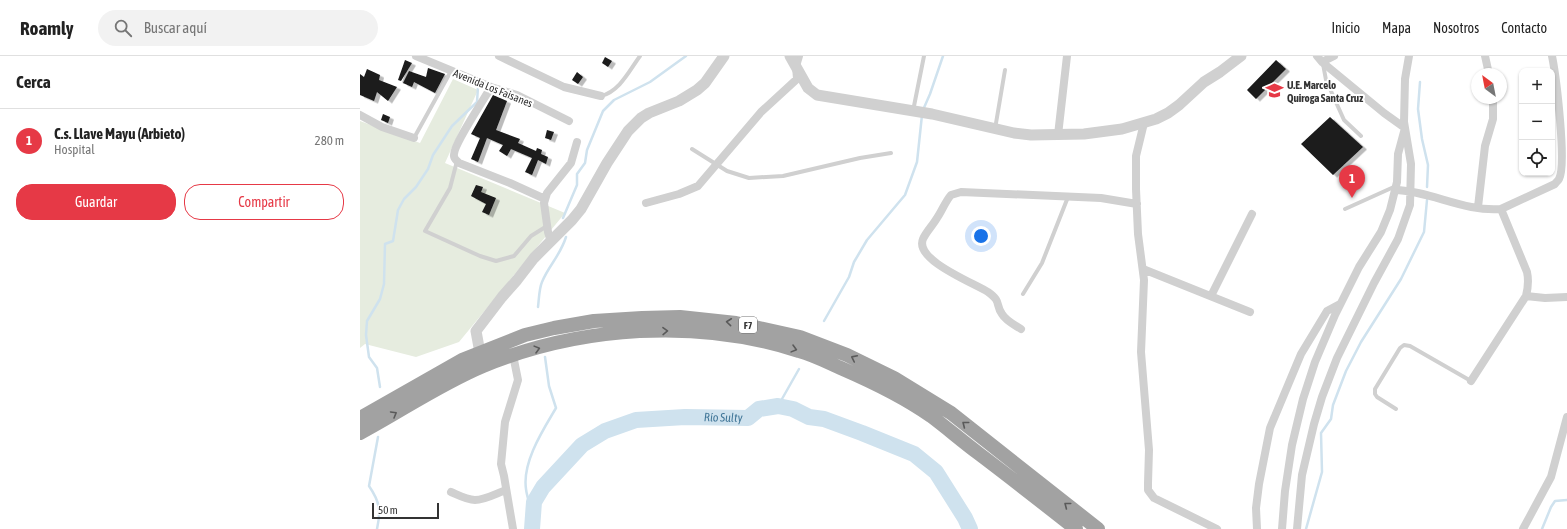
<!DOCTYPE html>
<html lang="es">
<meta charset="utf-8">
<style>
body{margin:0;font-family:"Asap Condensed",sans-serif;background:#f2f2f2;color:#222}
.controls{position:absolute;right:12px;top:12px;display:grid;overflow:hidden;border-radius:8px;box-shadow:0 1px 3px #0004}
.controls button{width:36px;height:36px;display:grid;place-items:center;padding:0;border:0;border-bottom:1px solid #e0e0e0;background:#fff;color:#222;font:20px sans-serif}
.compass{position:absolute;left:1111px;top:12px;width:36px;height:36px;border-radius:50%;background:#fff;box-shadow:0 1px 3px #0004;rotate:328deg}
.scale{position:absolute;left:12px;bottom:10px;width:67px;box-sizing:border-box;padding-left:4px;border:2px solid #333;border-top:0;font-size:11px;line-height:14px;white-space:nowrap;color:#333;-webkit-text-stroke:3px #fff;paint-order:stroke}
.you{position:absolute;left:621px;top:180px;width:14px;height:14px;margin:-10px;border:3px solid #fff;border-radius:50%;background:#1a73e8;box-shadow:0 0 0 6px #1a73e833}
.badge{display:grid;place-items:center;width:26px;height:26px;border-radius:50%;background:#e63946;color:#fff;font-size:13px;font-weight:700}
.pin{position:absolute;translate:-50% -33px;filter:drop-shadow(0 1px 2px #0008)}
.pin::after{content:'';position:absolute;top:21px;width:14px;height:12px;background:inherit;clip-path:polygon(0 0,100% 0,50% 100%)}
.list{margin:0;padding:0;list-style:none}
h2{display:flex;justify-content:space-between;align-items:center;height:52px;margin:0;padding:0 16px;font-size:17px}
h2 small{font-size:13px;font-weight:400;color:#767676}
.list li{display:grid;grid-template-columns:26px 1fr auto;gap:12px;align-items:center;box-sizing:border-box;height:64px;padding:0 16px;border-top:1px solid #e0e0e0}
.list b{display:block;font-size:15px;white-space:nowrap}
.list p{margin:0;font-size:13px;white-space:nowrap;color:#767676}
.list em{font-size:13px;font-style:normal;color:#767676}
.actions{display:flex;gap:8px;padding:12px 16px}
.actions a{flex:1;padding:9px 0;border:1px solid #e63946;border-radius:16px;text-align:center;font-size:14px;color:#e63946}
.actions .main{background:#e63946;color:#fff}
.icon{flex:none;width:22px;height:22px;fill:none;stroke:currentColor;stroke-width:2;stroke-linecap:round;stroke-linejoin:round}
.map{position:relative;flex:none;width:1207px;height:473px;overflow:hidden}
header{display:flex;align-items:center;gap:24px;box-sizing:border-box;height:56px;padding:0 20px;background:#fff;border-bottom:1px solid #e0e0e0}
header strong{font-size:19px}
nav{display:flex;gap:22px;margin-inline-start:auto;font-size:14px}
.search{width:280px;height:36px;background:#f2f2f2;display:flex;align-items:center;gap:10px;box-sizing:border-box;padding:0 14px;border-radius:22px;color:#767676;font-size:15px}
main{display:flex}
aside{flex:1;background:#fff}
.map>svg:first-child{display:block}
.green{fill:#e6ecdf}
.lines{fill:none;stroke-linecap:round;stroke-linejoin:round}
.stream{stroke:#cfe2ee;stroke-width:2.5}
.river{stroke:#cfe2ee;stroke-width:16}
.building{fill:#1a1a1a;filter:url(#shadow)}
.service{stroke:#d0d0d0;stroke-width:4}
.minor{stroke:#d0d0d0;stroke-width:8}
.tertiary{stroke:#d0d0d0;stroke-width:11}
.trunk{stroke:#a2a2a2;stroke-width:14}
.oneway{stroke:#5a5a5a}
.labels{text-anchor:middle;dominant-baseline:central;stroke-width:4;stroke-linejoin:round;paint-order:stroke}
.shield{fill:#fff;stroke:#707070;stroke-width:1}
.shield-label{font-size:10px;font-weight:bold;fill:#333}
.poi-label{font-size:11px;font-weight:bold;fill:#333;stroke:#fff;text-anchor:start}
.street-label{font-size:11px;fill:#333;stroke:#fff}
.water-label{font-size:12px;font-style:italic;fill:#3f7597;stroke:#fff}
</style>
<header>
<strong>Roamly</strong>
<div class="search"><svg class="icon" aria-label="search" viewBox="0 0 24 24"><circle cx="10" cy="10" r="6"/><path d="M15 15l6 6"/></svg>Buscar aquí</div>
<nav><a>Inicio</a><a>Mapa</a><a>Nosotros</a><a>Contacto</a></nav>
</header>
<main>
<aside>
<h2>Cerca<small></small></h2>
<ul class="list">
<li><span class="badge">1</span><div><b>C.s. Llave Mayu (Arbieto)</b><p>Hospital</p></div><em>280 m</em></li>
</ul>
<div class="actions"><a class="main">Guardar</a><a>Compartir</a></div>
</aside>
<div class="map">
<svg width="1207" height="473" viewBox="0 0 1207 473">
<defs>
<filter id="shadow"><feDropShadow dx="4" dy="2.5" stdDeviation="0" flood-color="#0004"/></filter>
</defs>
<rect width="100%" height="100%" fill="#fff"/>
<path class="green" d="M93 23 118 34 85 107 205 157 99 286 56 301 5 288 0 292V65L60 87Z"/>
<g class="lines">
<path class="stream" d="M1060 26 1058 53 1062 83 1068 109 1067 131
M563 54 570 38 583 0
M203 162 217 129V118L225 107 227 94 243 55 254 44 290 26 326 0
M178 251C179 243 179 233 182 226 189 209 200 200 206 181
M464 265 489 221 494 206 507 184 545 139 557 106 562 59
M20 331 17 312 9 301 6 279 7 265 20 243 24 228 25 188 33 185 38 154 44 143 56 131 68 113 73 99 92 70 117 46 118 31
M418 350 439 313
M173 460C171 451 167 442 166 433 162 406 183 374 196 352L189 330 185 301
M17 473C21 455 20 446 9 430L18 381
M946 473 962 416 961 377 971 363 973 349 986 315 1001 286 1041 223 1064 176 1067 144
M1182 473 1191 451 1195 445 1207 444"/>
<path class="river" id="s1" d="M172 473 174 446 183 431 222 389 245 375 276 364 325 361 388 362 399 353 418 350 433 353 449 361 464 363 502 377 554 398 576 416 605 462 610 473"/>
</g>
<path class="building" d="M245 1 252 5 248 11 242 7Z
M45 4 52 7 41 25 38 24Z
M916 4 926 13 896 43 887 34Z
M68 12 85 18 75 37 54 26 52 31 43 27 49 15 66 21Z
M7 13 20 19 19 24 37 31 28 45 17 36 14 45 0 39V18L4 21Z
M217 16 223 21 218 28 212 24Z
M133 39 147 45 136 74 160 83 158 87 176 95 177 92 182 94 181 98 188 101 186 108 178 104 172 119 165 116 172 102 151 93 147 100 139 95 143 89 127 82 118 106 111 103 120 82 111 78Z
M23 58 30 61 28 67 21 64Z
M970 61 1003 91 973 119 941 88Z
M187 74 194 76 191 84 185 82Z
M116 129 123 131 121 136 136 142 129 159 122 156 126 148 111 140Z"/>
<g class="lines">
<path class="service" d="M963 8 966 24 984 64 1001 80
M241 40C260 35 269 15 280 0
M553 55 564 0
M635 73 645 14
M54 82 91 15
M332 93 367 115 389 122 423 120 500 102 531 97
M97 105 90 132 65 175 120 200 136 205 154 200 171 180 187 170
M985 153 1036 130
M663 238 682 207 708 141
M1036 353 1017 341 1015 338V333L1040 292 1044 289 1050 290 1111 325"/>
<path class="minor" d="M56 0 131 31 157 39 209 65
M139 0 204 31 241 40
M1125 0 1129 18
M962 6 974 0
M131 31C125 42 92 90 94 100 94 103 97 105 99 107L150 127 185 143
M0 59 22 71 54 82
M784 67 776 100V133L778 178 784 224 781 296 789 394 788 427V434L794 442 857 473
M698 79 707 0
M1035 134C1071 135 1104 156 1141 153L1195 128C1196 126 1198 125 1199 123 1207 109 1196 20 1192 0
M286 147 319 138 338 130 401 56 437 23 436 10 439 0
M1118 151 1125 90 1133 63V42
M191 186 188 176 184 147 187 137 211 107 217 86
M783 213 890 256
M851 240 892 158
M1166 240 1185 242 1207 241
M661 273C655 269 646 265 642 258 635 248 642 246 628 236 614 227 554 204 563 183 566 176 573 169 577 162 582 155 585 146 591 139L601 136 741 142 777 148
M153 299 158 324 145 366 141 408 144 420 153 473
M1111 325 1166 240C1168 232 1169 225 1167 216L1141 153
M91 436C98 439 107 444 115 444 125 444 137 437 146 434
M897 473 896 452 899 428 910 372 941 298 967 255 980 248
M922 473 925 435 932 389 943 343 955 306 975 259 999 211 1021 176 1030 154 1037 126 1038 98 1045 72 1024 57 962 6 957 0
M937 473 942 419 954 368 962 341 977 302 1014 227 1038 183 1050 149 1051 108 1044 66 1045 23 1049 0
M1163 473 1191 421 1207 361"/>
<path class="tertiary" d="M430 0 448 32 457 39 572 58 654 77 671 79 724 78 762 73 796 63 808 57 819 49 844 26 860 16 881 0
M120 297 116 275 142 241 157 224 174 202 212 164 221 153 247 107 268 75 281 62 289 57 319 45 337 34 345 27 364 0"/>
<path class="trunk" d="M0 362 102 304 165 279 194 272 234 265 282 262 320 261 376 267 440 281 487 299 534 322 591 357 738 473
M0 377C41 355 80 328 123 310 221 270 337 262 439 295 454 299 469 307 483 313 513 326 544 341 571 360 587 372 602 385 618 397 651 422 683 447 716 473"/>
</g>
<defs><path id="oneway-chevron" d="M-2-3.5L2.5 0L-2 3.5" fill="none" stroke-width="1.6" stroke-linecap="round" stroke-linejoin="round"/></defs>
<g class="oneway">
<use href="#oneway-chevron" transform="translate(369 266) rotate(-174)"/>
<use href="#oneway-chevron" transform="translate(305 275) rotate(-1)"/>
<use href="#oneway-chevron" transform="translate(177 293) rotate(-15)"/>
<use href="#oneway-chevron" transform="translate(434 293) rotate(15)"/>
<use href="#oneway-chevron" transform="translate(494 302) rotate(-154)"/>
<use href="#oneway-chevron" transform="translate(34 358) rotate(-30)"/>
<use href="#oneway-chevron" transform="translate(605 368) rotate(-142)"/>
<use href="#oneway-chevron" transform="translate(707 449) rotate(-142)"/>
</g>
<defs>
<symbol id="school-bare" viewBox="-9 -9 18 18"><path d="M0-5L7-2L0 1L-7-2ZM-4 1L0 2.5L4 1V4Q0 6-4 4Z" fill="#e63946" stroke="#fff" stroke-width="2.5" paint-order="stroke"/></symbol>
</defs>
<g fill-rule="evenodd">
<use href="#school-bare" x="902" y="22" width="25" height="25"/>
</g>
<g class="labels">
<rect class="shield" x="379" y="261" width="18" height="16" rx="3"/>
<g class="shield-label">
<text x="388" y="269">F7</text>
</g>
<g class="poi-label">
<text x="927" y="29">U.E. Marcelo<tspan x="927" dy="13">Quiroga Santa Cruz</tspan></text>
</g>
<g class="street-label">
<text transform="translate(133 32) rotate(22)">Avenida Los Faisanes</text>
</g>
<g class="water-label">
<text stroke="none"><textPath href="#s1" startOffset="249">Río Sulty</textPath></text>
</g>
</g>
</svg>
<div class="controls">
<button>+</button>
<button>−</button>
<button><svg class="icon" aria-label="locate" viewBox="0 0 24 24"><circle cx="12" cy="12" r="6"/><path d="M12 2v4M12 18v4M2 12h4M18 12h4"/></svg></button>
</div>
<svg class="compass" viewBox="-18 -18 36 36"><path d="M0-13l5 13h-10z" fill="#e53935"/><path d="M0 13l5-13h-10z" fill="#767676"/></svg>
<div class="scale">50 m</div>
<div class="you"></div>
<div class="pin badge" style="left:992px;top:142px">1</div>
</div>
</main>
